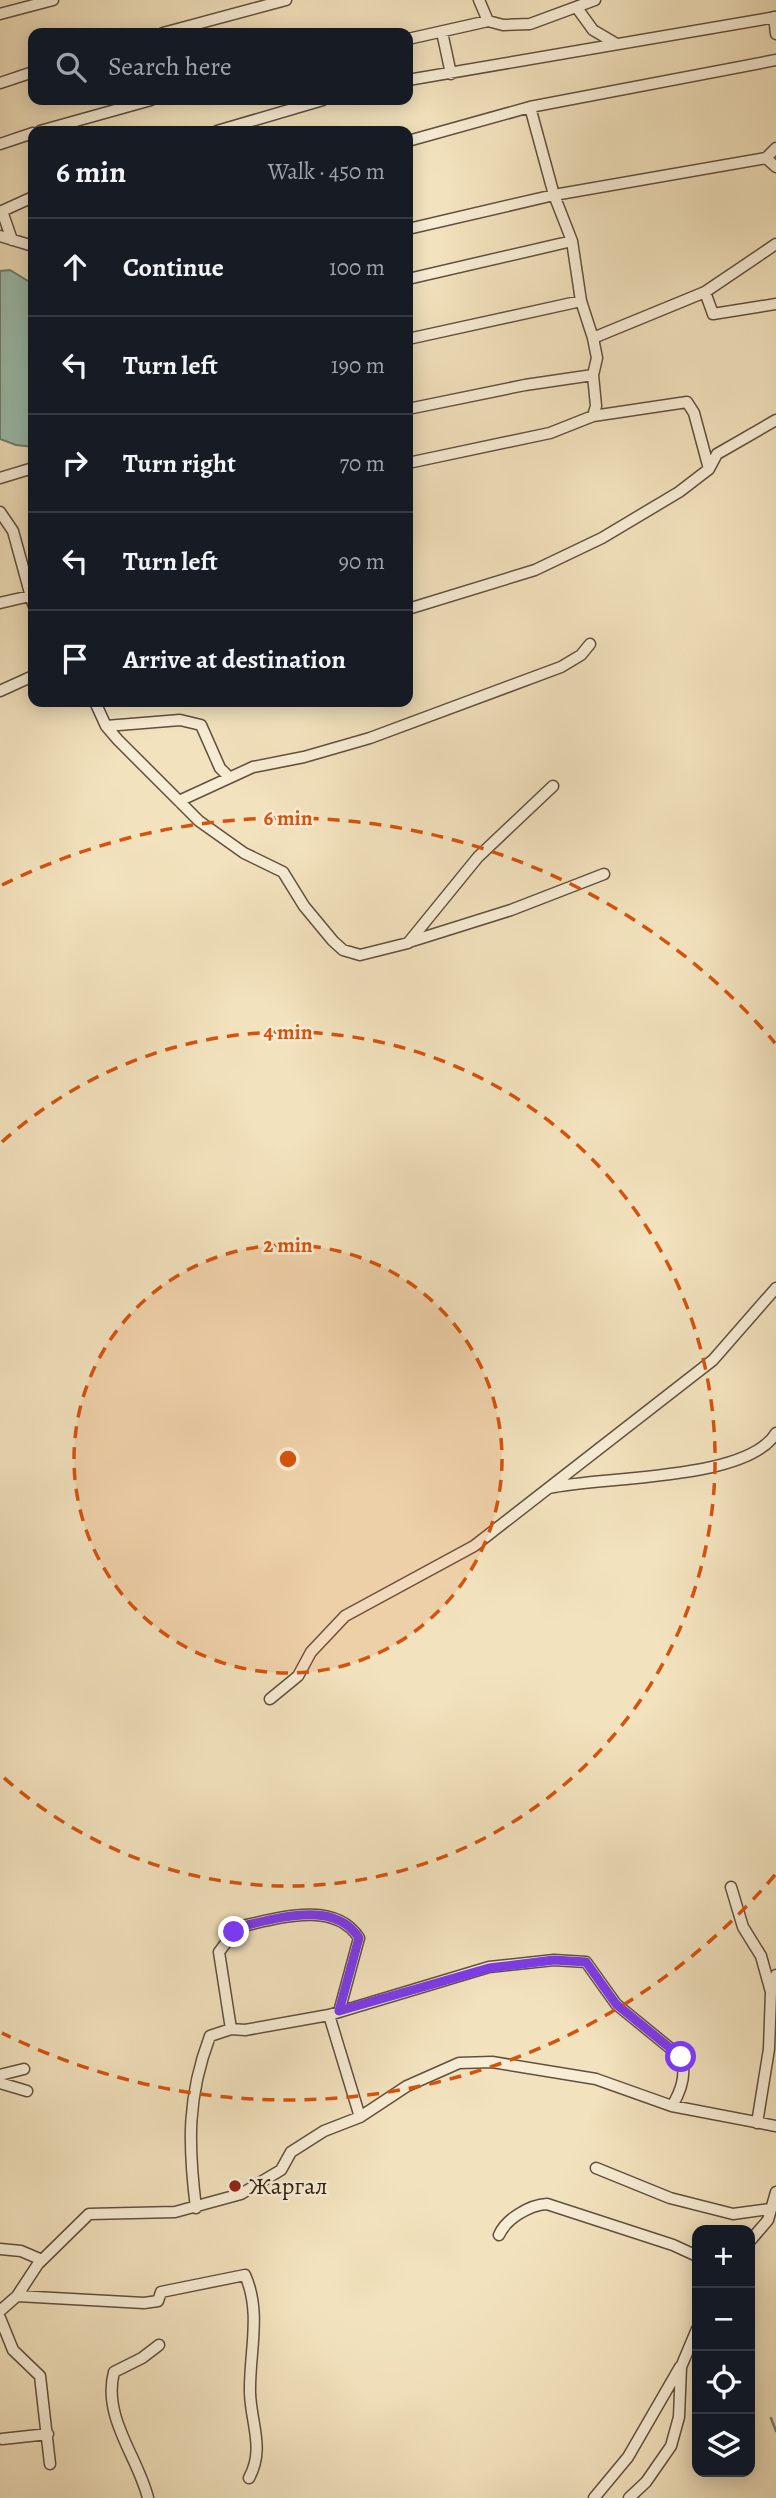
<!DOCTYPE html>
<meta charset="utf-8">
<style>
body{margin:0;font-family:Alegreya,serif;background:#20242c;color:#f1f3f6}
.controls{position:absolute;right:21px;bottom:21px;display:grid;overflow:hidden;border-radius:14px;box-shadow:0 4px 18px #0003}
.controls button{width:63px;height:63px;display:grid;place-items:center;padding:0;border:0;border-bottom:2px solid #363941;background:#171b24;color:#f1f3f6;font:35px sans-serif}
.stop{position:absolute;width:21px;height:21px;margin:-16px;border:5px solid #7c3aed;border-radius:50%;background:#fff}
.stop.end{background:#7c3aed;border-color:#fff;box-shadow:0 2px 7px #0008}
.list{margin:0;padding:0;list-style:none}
h2{display:flex;justify-content:space-between;align-items:center;height:91px;margin:0;padding:0 28px;font-size:30px}
h2 small{font-size:23px;font-weight:400;color:#9ea1a6}
.list li{display:grid;grid-template-columns:46px 1fr auto;gap:21px;align-items:center;box-sizing:border-box;height:98px;padding:0 28px;border-top:2px solid #363941}
.list b{display:block;font-size:26px;white-space:nowrap}
.list em{font-size:23px;font-style:normal;color:#9ea1a6}
.icon{flex:none;width:38px;height:38px;fill:none;stroke:currentColor;stroke-width:2;stroke-linecap:round;stroke-linejoin:round}
.map{position:relative;flex:none;width:776px;height:2498px;overflow:hidden}
.search{position:absolute;background:#171b24;box-shadow:0 4px 18px #0003;left:28px;top:28px;width:385px;height:77px;display:flex;align-items:center;gap:18px;box-sizing:border-box;padding:0 24px;border-radius:14px;color:#9ea1a6;font-size:26px}
.panel{position:absolute;background:#171b24;box-shadow:0 4px 18px #0003;left:28px;top:126px;width:385px;height:581px;border-radius:14px}
.map>svg:first-child{display:block}
.water{fill:#9bbeae;stroke:#717f71;stroke-width:2}
.lines{fill:none;stroke-linecap:round;stroke-linejoin:round}
.stream{stroke:#717f71;stroke-width:2.5}
.minor-casing{stroke:#61503f;stroke-width:13}
.minor{stroke:#f7ecd4;stroke-width:10}
.route{stroke:#7c3aed;stroke-width:9}
.ring{fill:none;stroke:#d6530d;stroke-width:3.5;stroke-dasharray:12 9}
.poi-dot{fill:#8f2418;stroke:#f7ecd4;stroke-width:2.5}
.labels{text-anchor:middle;dominant-baseline:central;stroke-width:5;stroke-linejoin:round;paint-order:stroke}
.poi-label{font-size:24px;fill:#312015;stroke:#f7ecd4;text-anchor:start}
.centre{fill:#d6530d;stroke:#f7ecd4;stroke-width:3.5}
.ring-label{font-size:21px;text-anchor:middle;font-weight:bold;fill:#d6530d;stroke:#f7ecd4;stroke-width:5;stroke-linejoin:round;paint-order:stroke}
</style>
<div class="map">
<svg width="776" height="2498" viewBox="0 0 776 2498">
<rect width="100%" height="100%" fill="#f2e2bd"/>
<filter id="stains"><feTurbulence type="fractalNoise" baseFrequency=".00286" numOctaves="4"/><feColorMatrix values="0 0 0 0 .2 0 0 0 0 .09 0 0 0 0 .02 0 0 0 .5 -.17"/></filter>
<radialGradient id="worn" r=".72"><stop offset=".6" stop-color="#630" stop-opacity="0"/><stop offset="1" stop-color="#630" stop-opacity=".3"/></radialGradient>
<path class="water" d="M10 270 33 284V447L16 445 0 439V271Z"/>
<g class="lines">
<path class="stream" d="M771 2418 776 2431"/>
<defs>
<path id="minor" d="M479 0 488 21
M577 8 593 30 615 43
M0 14 53 0
M774 17 776 34
M442 32 451 74
M163 33 286 0
M408 39 488 21 503 25 530 24 595 0
M408 80 776 17
M0 83 33 72
M40 131 151 100
M217 131 323 100
M408 141 530 107 776 60
M0 144 33 133
M766 158 776 148
M2 211 12 240
M0 212 33 197
M408 229 554 195 766 158 776 167
M0 236 33 246
M408 279 572 241
M705 292 713 314 776 304
M593 338 705 292 776 244
M408 339 581 301
M408 409 525 385 593 375
M593 416 687 402 694 413 709 469
M408 463 550 433 593 416 596 406 593 375 597 358 593 338 581 301 572 241 554 195 530 107
M0 478 33 468
M0 512 13 531 33 604
M0 603 30 596
M408 609 535 570 602 538 679 492 709 469 717 454 776 420
M0 691 33 676
M95 702 106 726 118 740 199 821 244 853 283 872 304 906 333 941 343 950 360 955 408 943 478 857 553 786
M106 726 180 720 201 725 220 768 228 776
M179 801 253 767 304 757 370 738 561 667 581 655 590 644
M409 942 511 910 604 874
M549 1488C603 1476 747 1481 776 1433
M270 1699 298 1676 311 1652 345 1616 474 1546 713 1360 776 1288
M731 1887 743 1927 761 1956 771 1992 769 2049 757 2123
M771 1992 776 1975
M329 2015 489 1967 554 1960 586 1962 616 2004 681 2057C687 2075 681 2091 672 2106
M231 2029 219 1952 238 1927C276 1919 334 1899 359 1938L339 2012
M0 2075 24 2069
M0 2083 27 2091
M596 2168 670 2198 733 2214 770 2209
M196 2208C188 2144 187 2097 210 2036L231 2029 245 2030 329 2015 360 2117
M499 2235C506 2219 529 2205 547 2204L673 2245 697 2256
M750 2241 768 2220 776 2192
M0 2249 21 2251 42 2260
M17 2296 144 2303 158 2301 161 2292 245 2275C262 2313 249 2353 250 2393 251 2424 265 2449 249 2478
M0 2311 17 2296 38 2264 89 2214 175 2212 241 2194 281 2170 291 2152 324 2131 360 2117 407 2086 459 2063 492 2062 596 2079 672 2106 776 2126
M0 2318 13 2350 40 2376 50 2464
M2 2439 48 2434
M148 2498C138 2457 102 2417 114 2372L142 2358 159 2345
M594 2498 628 2457 680 2367
M629 2498 646 2482 671 2446 679 2417 681 2367 697 2329"/>
</defs>
<use href="#minor" class="minor-casing"/>
<use href="#minor" class="minor"/>
</g>
<g class="lines">
<path class="route" d="M234 1932 238 1927C276 1919 334 1899 359 1938L339 2011 489 1968 554 1960 586 1962 616 2004 681 2057"/>
</g>
<circle cx="288" cy="1459" r="214" fill="#d6530d" fill-opacity=".12"/>
<g class="ring">
<circle cx="288" cy="1459" r="214"/>
<path d="M2 1142A427 427 0 1 1 2 1776"/>
<path d="M775 1875A641 641 0 0 1 2 2033M2 885A641 641 0 0 1 775 1043"/>
</g>
<circle class="poi-dot" cx="235" cy="2186" r="7"/>
<g class="labels">
<g class="poi-label">
<text x="249" y="2186">Жаргал</text>
</g>
</g>
<circle cx="288" cy="1459" r="10" class="centre"/>
<g class="ring-label">
<text x="288" y="825">6 min</text>
<text x="288" y="1039">4 min</text>
<text x="288" y="1252">2 min</text>
</g>
<rect width="100%" height="100%" filter="url(#stains)"/>
<rect width="100%" height="100%" fill="url(#worn)"/>
</svg>
<div class="controls">
<button>+</button>
<button>−</button>
<button><svg class="icon" aria-label="locate" viewBox="0 0 24 24"><circle cx="12" cy="12" r="6"/><path d="M12 2v4M12 18v4M2 12h4M18 12h4"/></svg></button>
<button><svg class="icon" aria-label="layers" viewBox="0 0 24 24"><path d="M12 4l9 5-9 5-9-5zM3 14l9 5 9-5"/></svg></button>
</div>
<div class="stop" style="left:681px;top:2057px"></div>
<div class="stop end" style="left:234px;top:1932px"></div>
<div class="search"><svg class="icon" aria-label="search" viewBox="0 0 24 24"><circle cx="10" cy="10" r="6"/><path d="M15 15l6 6"/></svg>Search here</div>
<section class="panel">
<h2>6 min<small>Walk · 450 m</small></h2>
<ul class="list">
<li><svg class="icon" aria-label="ahead" viewBox="0 0 24 24"><path d="M12 20V5M6 11l6-6 6 6"/></svg><div><b>Continue</b></div><em>100 m</em></li>
<li><svg class="icon" aria-label="left" viewBox="0 0 24 24"><path d="M17 20v-9H6M10 6l-5 5 5 5"/></svg><div><b>Turn left</b></div><em>190 m</em></li>
<li><svg class="icon" aria-label="right" viewBox="0 0 24 24"><path d="M7 20v-9h11M14 6l5 5-5 5"/></svg><div><b>Turn right</b></div><em>70 m</em></li>
<li><svg class="icon" aria-label="left" viewBox="0 0 24 24"><path d="M17 20v-9H6M10 6l-5 5 5 5"/></svg><div><b>Turn left</b></div><em>90 m</em></li>
<li><svg class="icon" aria-label="arrive" viewBox="0 0 24 24"><path d="M6 21V4h12l-3 4 3 4H6"/></svg><div><b>Arrive at destination</b></div></li>
</ul>
</section>
</div>
